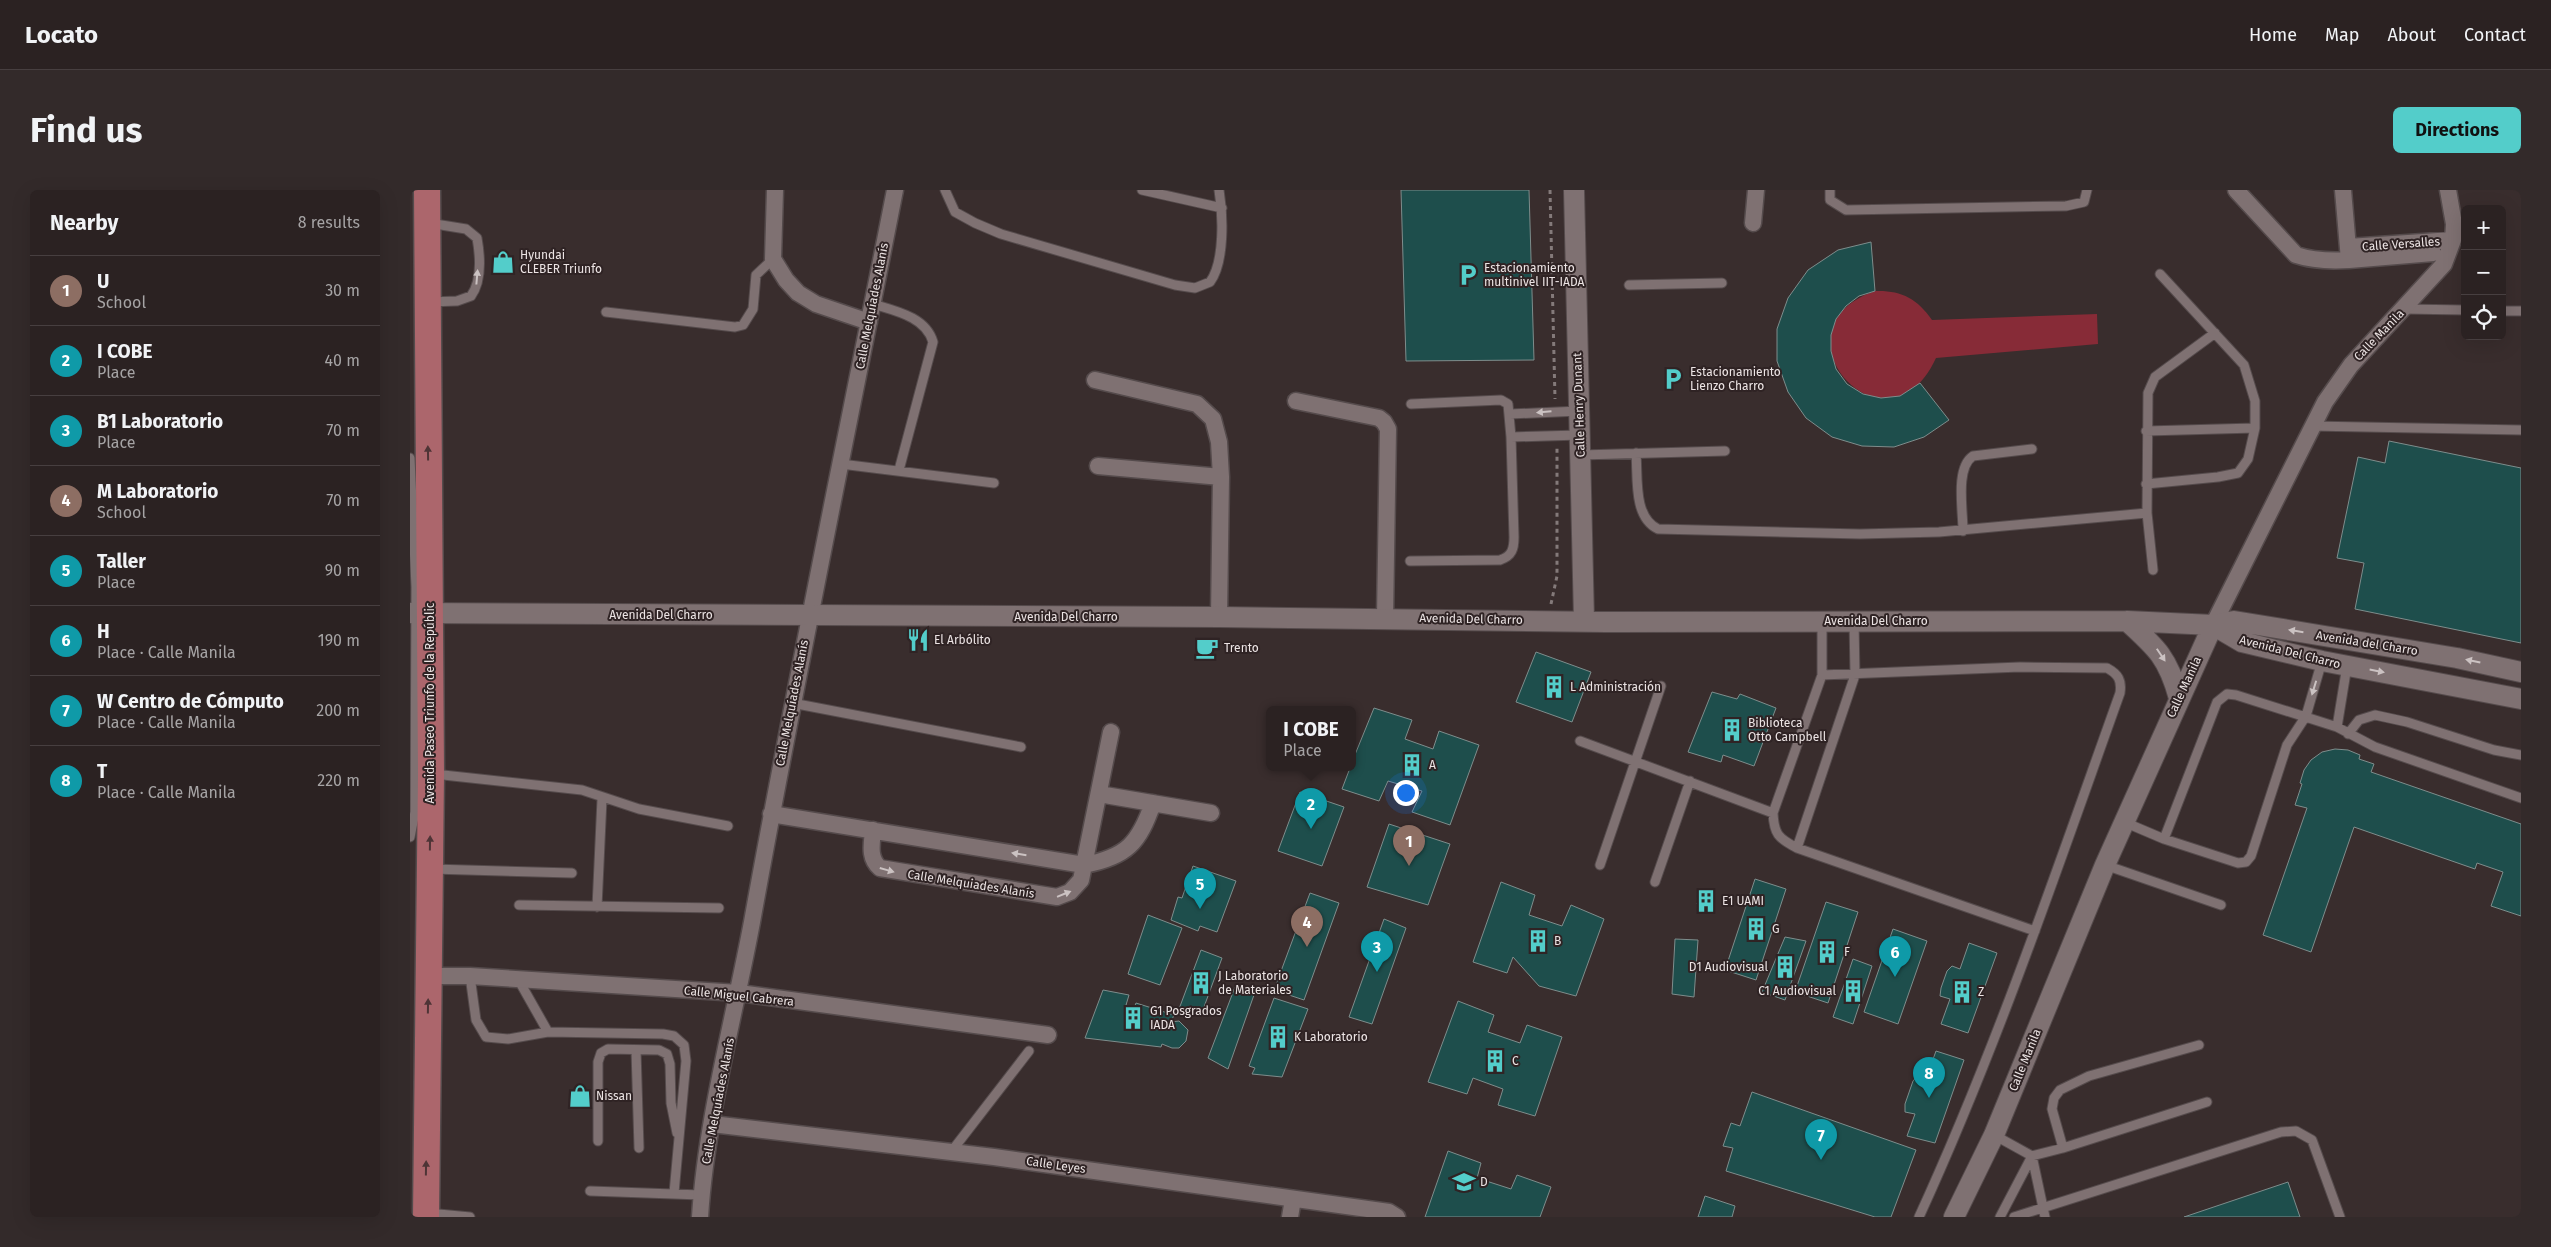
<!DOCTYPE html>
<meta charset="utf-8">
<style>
body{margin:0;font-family:"Fira Sans",sans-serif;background:#332a2a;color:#f1f3f6}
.controls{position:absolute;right:15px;top:15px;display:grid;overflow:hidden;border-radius:8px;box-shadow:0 5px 20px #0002}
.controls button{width:45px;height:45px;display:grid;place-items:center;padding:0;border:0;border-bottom:1px solid #473f40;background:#2b2222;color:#f1f3f6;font:25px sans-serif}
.you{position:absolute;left:995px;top:602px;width:18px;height:18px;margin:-12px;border:4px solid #fff;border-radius:50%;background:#1a73e8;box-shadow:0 0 0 8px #1a73e833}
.badge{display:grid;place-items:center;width:32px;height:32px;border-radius:50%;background:#53cdca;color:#fff;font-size:16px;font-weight:700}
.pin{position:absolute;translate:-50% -41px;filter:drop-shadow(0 1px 2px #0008)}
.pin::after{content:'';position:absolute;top:26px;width:18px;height:15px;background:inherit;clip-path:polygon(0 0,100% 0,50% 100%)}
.popup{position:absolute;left:856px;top:516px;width:90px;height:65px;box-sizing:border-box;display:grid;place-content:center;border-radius:8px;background:#2b2222;filter:drop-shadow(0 1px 4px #0005);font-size:16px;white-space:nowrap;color:#a6a4a5}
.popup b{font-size:19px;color:#f1f3f6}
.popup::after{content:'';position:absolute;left:50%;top:100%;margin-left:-10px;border:10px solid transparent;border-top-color:#2b2222}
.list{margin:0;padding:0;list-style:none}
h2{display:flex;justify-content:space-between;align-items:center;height:65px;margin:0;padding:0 20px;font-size:21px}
h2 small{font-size:16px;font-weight:400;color:#a6a4a5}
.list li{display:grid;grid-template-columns:32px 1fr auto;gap:15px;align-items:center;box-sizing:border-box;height:70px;padding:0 20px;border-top:1px solid #473f40}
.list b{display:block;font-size:19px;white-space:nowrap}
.list p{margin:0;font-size:16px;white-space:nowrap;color:#a6a4a5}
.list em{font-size:16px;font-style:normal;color:#a6a4a5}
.icon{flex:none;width:28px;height:28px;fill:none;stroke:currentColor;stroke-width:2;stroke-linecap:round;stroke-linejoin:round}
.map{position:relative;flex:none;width:2111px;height:1027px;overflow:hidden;border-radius:8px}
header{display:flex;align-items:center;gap:30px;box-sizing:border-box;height:70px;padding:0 25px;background:#2b2222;border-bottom:1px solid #473f40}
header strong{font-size:24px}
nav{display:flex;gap:28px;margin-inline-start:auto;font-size:18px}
.intro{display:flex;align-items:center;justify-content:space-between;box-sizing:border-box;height:120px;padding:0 30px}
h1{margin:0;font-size:35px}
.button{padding:12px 22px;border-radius:8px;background:#53cdca;color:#111;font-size:18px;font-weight:700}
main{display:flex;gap:30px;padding:0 30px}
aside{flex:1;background:#2b2222;border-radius:8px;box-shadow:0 5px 20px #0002}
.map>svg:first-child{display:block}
.green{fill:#872b37}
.building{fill:#1e4e4c;stroke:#7e8d8c}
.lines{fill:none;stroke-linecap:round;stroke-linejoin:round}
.service-casing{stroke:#554b4c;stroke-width:11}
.minor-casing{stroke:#554b4c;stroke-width:19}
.tertiary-casing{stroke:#554b4c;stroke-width:22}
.primary-casing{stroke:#554b4c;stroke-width:29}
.path{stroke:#847a7a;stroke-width:3;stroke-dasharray:4 4;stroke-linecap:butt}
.service{stroke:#7f7172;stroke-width:9}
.minor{stroke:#7f7172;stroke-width:16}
.tertiary{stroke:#7f7172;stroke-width:20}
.primary{stroke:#ac666c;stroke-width:26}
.oneway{fill:#cbc2c2}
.oneway2{fill:#4e3436}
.labels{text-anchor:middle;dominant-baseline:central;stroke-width:4;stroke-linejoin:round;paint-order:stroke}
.street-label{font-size:12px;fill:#ece4e4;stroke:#2f2324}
.poi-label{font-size:12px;fill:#ece4e4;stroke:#2f2324;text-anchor:start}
</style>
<header>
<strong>Locato</strong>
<nav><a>Home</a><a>Map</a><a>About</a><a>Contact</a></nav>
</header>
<div class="intro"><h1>Find us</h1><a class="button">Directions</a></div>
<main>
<aside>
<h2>Nearby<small>8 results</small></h2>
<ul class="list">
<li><span class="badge" style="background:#8d6e63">1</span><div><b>U</b><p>School</p></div><em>30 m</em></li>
<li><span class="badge" style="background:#0f9aa8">2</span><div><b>I COBE</b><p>Place</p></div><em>40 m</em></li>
<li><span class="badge" style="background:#0f9aa8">3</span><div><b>B1 Laboratorio</b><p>Place</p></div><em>70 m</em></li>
<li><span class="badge" style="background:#8d6e63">4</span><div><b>M Laboratorio</b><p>School</p></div><em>70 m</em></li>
<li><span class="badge" style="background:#0f9aa8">5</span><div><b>Taller</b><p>Place</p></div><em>90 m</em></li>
<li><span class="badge" style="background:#0f9aa8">6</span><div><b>H</b><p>Place · Calle Manila</p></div><em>190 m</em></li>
<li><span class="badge" style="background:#0f9aa8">7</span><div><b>W Centro de Cómputo</b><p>Place · Calle Manila</p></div><em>200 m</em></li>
<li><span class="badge" style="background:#0f9aa8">8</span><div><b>T</b><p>Place · Calle Manila</p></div><em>220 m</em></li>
</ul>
</aside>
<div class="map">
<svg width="2111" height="1027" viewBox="0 0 2111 1027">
<rect width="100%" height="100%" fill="#392d2d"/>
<path class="green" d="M1465 101C1490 100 1507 108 1522 130L1687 124 1688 154 1526 168C1476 276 1355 139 1465 101Z"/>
<path class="building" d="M991 0H1119L1124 170 996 171Z
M1461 52 1465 101 1449 106 1436 116 1426 129 1421 145V161L1426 179 1437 194 1453 204 1471 208 1490 206 1510 193 1539 230 1514 247 1484 257 1452 256 1422 247 1396 228 1378 202 1367 171V139L1378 108 1398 80 1428 60Z
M1979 251 2111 278V453L1945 419 1954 373 1927 368 1948 267 1975 273Z
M1126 462 1181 482 1162 532 1106 512Z
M1302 502 1327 509 1330 504 1366 518 1344 576 1313 565 1311 572 1278 562Z
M964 518 1002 530 995 549 1023 559 1029 541 1069 555 1040 635 1002 622 1012 601 978 591 969 611 932 599 940 578H942V572Z
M1925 559 1938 560 1950 565 1949 569 1964 574 1961 582 2111 634V726L2081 716 2093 682 2067 673 2065 679 1944 637 1901 762 1853 745 1897 618 1885 615 1892 594 1890 593 1894 580 1901 570 1912 562Z
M890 602 934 617 912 676 868 661Z
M979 634 1040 654 1018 715 957 697Z
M783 676 826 691 807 742 790 736 788 741 761 730 768 707 772 708Z
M1345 689 1376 699 1346 790 1315 780Z
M1091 692 1125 705 1119 725 1152 736 1161 715 1194 729 1166 806 1129 796 1103 767 1097 783 1063 772Z
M900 703 929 713 894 810 864 800Z
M1293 703 1304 707 1300 719 1287 714Z
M1416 712 1448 722 1418 813 1385 802Z
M738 725 772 738 750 795 718 784Z
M974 729 996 738 962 834 939 827Z
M1483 739 1517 751 1488 834 1454 822Z
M1375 747 1396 751 1375 810 1352 802Z
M1265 749 1288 750 1284 807 1262 804Z
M1559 753 1587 763 1558 843 1531 834 1540 809 1530 806 1531 798 1537 781 1542 776 1550 779Z
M791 760 812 768 791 825 769 819Z
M1443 769 1462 776 1443 834 1423 827Z
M825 797 845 802 818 879 798 868Z
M693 800 719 805 716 815 724 818 726 813 764 825 761 832 769 831 778 840 776 851 769 858H762L752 854 751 857 675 848Z
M864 808 898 819 872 887 842 884 845 878 839 876Z
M1048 811 1084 825 1078 842 1110 853 1117 835 1152 847 1125 926 1088 915 1093 899 1063 888 1057 904 1018 892Z
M1526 861 1554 870 1525 953 1497 946 1505 924 1495 922V914L1503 891 1509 884 1517 886Z
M1342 902 1506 960 1481 1027H1465L1316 981 1323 958 1313 956 1321 933 1330 936Z
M1038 961 1071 973 1067 988 1101 999 1107 985 1141 997 1130 1027H1015Z
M1878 992 1890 1027H1774Z
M1295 1006 1325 1016 1322 1027H1288Z"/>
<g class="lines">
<defs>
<path id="service" d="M535 0 545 22 565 33 591 44 765 95 785 98 800 92C815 72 813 24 809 0
M732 0 812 18
M1420 0V10L1436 20 1656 16 1674 12 1677 0
M1219 95 1312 93
M19 112 47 111 61 106C72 91 70 65 67 48L56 39 19 33
M463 114C486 121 516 127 523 152L489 280
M1994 119 2055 120
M2092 121H2111
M196 122 325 137 333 135 343 119 346 85 363 69
M1100 224 1169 221
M1901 236 2111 240
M1736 241 1845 238
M1101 247 1170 245
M1226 263C1228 288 1223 327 1248 339L1450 344 1529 342 1737 323 1738 203 1745 187 1805 143
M1171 265 1315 261
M0 268 6 397 5 622 0 647
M431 274 584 293
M1736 294 1808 287 1828 283 1838 269 1845 238V211L1834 175 1750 84
M1737 323 1743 380
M1553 341C1553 320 1545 278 1563 266L1622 259
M1000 371 1090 370C1102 366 1104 359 1104 347L1101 247 1098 214 1091 210 1001 214
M1412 431V485L1363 623C1364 644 1368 648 1387 658L1625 741
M1412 485 1610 477 1697 478C1708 484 1712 490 1710 503 1647 679 1587 857 1509 1027
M382 513 611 557
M1927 537 1937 476
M1938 544 1949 530 1965 525 1997 532 2084 560 2111 565
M1170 551 1363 623
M24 584 172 600 229 619 318 636
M1714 632 1754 649 1807 512 1817 504 1826 505 1927 537 1965 557 2111 608
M1754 649 1828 673 1836 672 1841 666 1877 555 1896 526 1912 471
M1387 658 1445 485 1444 431
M1190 675 1251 496
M1695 675 1811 715
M22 679 162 683
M1245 692 1280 591
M109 715 309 718
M187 717 192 609
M60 786 66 830 76 847 98 849 138 842
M108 789 138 842 253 844 264 846 274 855 276 871 264 1003
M226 860 229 958
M1584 945 1622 966 1653 958 1642 919 1644 908 1650 900 1679 886 1789 855
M188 951V872L191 863 198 859 249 860 257 864 260 874 261 913 267 943
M1653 958 1797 912
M541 962 619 861
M1622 966 1635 1027
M180 1001 291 1005
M18 1023 60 1027
M1590 1027 1622 966
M1604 1027 1871 942 1886 941 1902 950 1930 1027"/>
<path id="minor" d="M365 0 363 69 376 90 388 103 406 114 459 132
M1826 0 1886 65C1904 71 1921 71 1939 70L1933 0
M1343 33 1346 0
M1938 57 2043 50
M1939 70 2023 63
M685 190 787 214 803 229 809 252 811 287 809 427
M886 211 969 228 974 232 978 239 975 428
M688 276 811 287
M1803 435 1915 212 1941 175 2034 74 2043 50 2044 34 2038 0
M689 604 801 623
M361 624 674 675C717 667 729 653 743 613
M463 640C462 653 458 668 470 678L647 707 660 702 671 690 701 542
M19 786H60L329 803 638 845
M302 934 584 967 979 1022 987 1027
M290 1027C296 931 324 828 342 732 386 487 437 244 485 0
M880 1027 883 1009"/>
<path id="tertiary" d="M1164 0 1174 430
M0 423 809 427 1196 432 1717 431 1803 435 1832 452 1912 471 2111 509
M1717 431C1747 458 1758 468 1769 508
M1803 435 1824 431 2047 468 2111 482
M1544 1027 1584 945 1695 675 1803 435"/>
<path id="primary" d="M16 1027 21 584 17 0"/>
</defs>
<use href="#service" class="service-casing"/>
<use href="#minor" class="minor-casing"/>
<use href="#tertiary" class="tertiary-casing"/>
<use href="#primary" class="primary-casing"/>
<path class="path" d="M1140 0 1145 209
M1141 414 1147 386V258"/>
<use href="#service" class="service"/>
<use href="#minor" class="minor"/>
<use href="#tertiary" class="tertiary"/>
<use href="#primary" class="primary"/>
</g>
<defs><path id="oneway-solid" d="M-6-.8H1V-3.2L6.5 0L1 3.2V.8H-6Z" transform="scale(1.25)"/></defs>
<g class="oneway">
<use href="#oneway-solid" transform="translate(67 87) rotate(-85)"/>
<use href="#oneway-solid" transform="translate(1134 222) rotate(175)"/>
<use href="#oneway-solid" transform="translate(1886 441) rotate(-171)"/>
<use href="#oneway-solid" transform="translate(1751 465) rotate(56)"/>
<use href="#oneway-solid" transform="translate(2063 471) rotate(-168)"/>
<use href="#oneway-solid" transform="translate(1967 481) rotate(11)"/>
<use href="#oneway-solid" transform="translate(1904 498) rotate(107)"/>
<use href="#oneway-solid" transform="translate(609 664) rotate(-171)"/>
<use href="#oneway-solid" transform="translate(477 680) rotate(16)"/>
<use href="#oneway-solid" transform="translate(654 704) rotate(-22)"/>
</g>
<g class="oneway2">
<use href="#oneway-solid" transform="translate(18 263) rotate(-91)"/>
<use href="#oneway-solid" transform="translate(20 653) rotate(-89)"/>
<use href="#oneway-solid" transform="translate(18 816) rotate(-89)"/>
<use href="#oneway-solid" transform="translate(16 978) rotate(-89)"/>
</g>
<defs>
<symbol id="shop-bare" viewBox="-9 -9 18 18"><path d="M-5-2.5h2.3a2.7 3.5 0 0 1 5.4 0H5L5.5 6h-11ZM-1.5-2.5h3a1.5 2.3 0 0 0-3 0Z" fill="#53cdca" stroke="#2f2324" stroke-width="2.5" paint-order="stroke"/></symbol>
<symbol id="parking-bare" viewBox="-9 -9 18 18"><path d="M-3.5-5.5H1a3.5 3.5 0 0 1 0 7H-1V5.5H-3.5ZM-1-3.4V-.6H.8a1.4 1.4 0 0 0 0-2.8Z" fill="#53cdca" stroke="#2f2324" stroke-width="2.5" paint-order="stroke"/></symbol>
<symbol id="restaurant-bare" viewBox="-9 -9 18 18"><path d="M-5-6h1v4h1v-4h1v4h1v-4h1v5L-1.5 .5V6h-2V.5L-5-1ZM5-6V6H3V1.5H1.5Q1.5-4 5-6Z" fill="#53cdca" stroke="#2f2324" stroke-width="2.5" paint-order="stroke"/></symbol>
<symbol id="cafe-bare" viewBox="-9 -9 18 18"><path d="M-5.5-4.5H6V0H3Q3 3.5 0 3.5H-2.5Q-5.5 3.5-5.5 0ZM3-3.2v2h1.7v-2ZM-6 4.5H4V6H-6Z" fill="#53cdca" stroke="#2f2324" stroke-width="2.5" paint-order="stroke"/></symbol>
<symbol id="building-bare" viewBox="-9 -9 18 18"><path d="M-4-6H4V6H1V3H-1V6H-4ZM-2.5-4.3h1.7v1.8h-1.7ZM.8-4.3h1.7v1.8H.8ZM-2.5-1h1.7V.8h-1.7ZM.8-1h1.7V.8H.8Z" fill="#53cdca" stroke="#2f2324" stroke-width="2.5" paint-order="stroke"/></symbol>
<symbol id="university-bare" viewBox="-9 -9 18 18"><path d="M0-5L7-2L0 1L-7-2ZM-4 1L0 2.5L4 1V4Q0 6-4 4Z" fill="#53cdca" stroke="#2f2324" stroke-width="2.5" paint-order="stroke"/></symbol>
</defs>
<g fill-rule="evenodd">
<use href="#shop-bare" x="77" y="56" width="32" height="32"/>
<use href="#parking-bare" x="1042" y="69" width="32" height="32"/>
<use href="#parking-bare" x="1247" y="173" width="32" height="32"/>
<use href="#restaurant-bare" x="492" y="434" width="32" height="32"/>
<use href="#cafe-bare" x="781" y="442" width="32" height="32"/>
<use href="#building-bare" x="1128" y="481" width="32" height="32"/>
<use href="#building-bare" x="1306" y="524" width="32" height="32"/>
<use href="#building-bare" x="986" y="559" width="32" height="32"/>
<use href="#building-bare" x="1280" y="695" width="32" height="32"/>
<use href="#building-bare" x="1330" y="723" width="32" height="32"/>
<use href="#building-bare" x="1112" y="735" width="32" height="32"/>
<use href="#building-bare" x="1401" y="746" width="32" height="32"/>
<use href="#building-bare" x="1359" y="761" width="32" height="32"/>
<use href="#building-bare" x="775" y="777" width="32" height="32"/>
<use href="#building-bare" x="1427" y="785" width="32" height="32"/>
<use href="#building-bare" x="1536" y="786" width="32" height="32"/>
<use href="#building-bare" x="707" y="812" width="32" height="32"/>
<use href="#building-bare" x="852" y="831" width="32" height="32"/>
<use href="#building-bare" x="1069" y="855" width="32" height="32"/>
<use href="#shop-bare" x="154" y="890" width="32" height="32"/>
<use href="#university-bare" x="1038" y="976" width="32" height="32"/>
</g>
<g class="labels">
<g class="street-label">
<text transform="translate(1991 54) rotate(-4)">Calle Versalles</text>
<text transform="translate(462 116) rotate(-79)">Calle Melquíades Alanís</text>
<text transform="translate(1969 145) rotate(-46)">Calle Manila</text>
<text transform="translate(1169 215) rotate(-92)">Calle Henry Dunant</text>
<text x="251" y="425">Avenida Del Charro</text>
<text x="656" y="427">Avenida Del Charro</text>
<text transform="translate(1061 429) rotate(1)">Avenida Del Charro</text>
<text x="1466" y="431">Avenida Del Charro</text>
<text transform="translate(1957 453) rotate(9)">Avenida del Charro</text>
<text transform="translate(1880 462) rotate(14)">Avenida Del Charro</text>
<text transform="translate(1774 497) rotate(-65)">Calle Manila</text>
<text transform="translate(20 513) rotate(-90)">Avenida Paseo Triunfo de la Repúblic</text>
<text transform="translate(382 513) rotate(-79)">Calle Melquíades Alanís</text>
<text transform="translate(561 694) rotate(9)">Calle Melquiades Alanís</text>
<text transform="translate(329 806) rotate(6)">Calle Miguel Cabrera</text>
<text transform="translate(1615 870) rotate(-68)">Calle Manila</text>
<text transform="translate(308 911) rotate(-79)">Calle Melquíades Alanís</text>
<text transform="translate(646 975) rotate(8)">Calle Leyes</text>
</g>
<g class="poi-label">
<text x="110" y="65">Hyundai<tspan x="110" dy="14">CLEBER Triunfo</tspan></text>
<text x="1074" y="78">Estacionamiento<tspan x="1074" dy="14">multinivel IIT-IADA</tspan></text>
<text x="1280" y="182">Estacionamiento<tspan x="1280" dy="14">Lienzo Charro</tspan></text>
<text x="524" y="450">El Arbólito</text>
<text x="814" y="458">Trento</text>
<text x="1160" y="497">L Administración</text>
<text x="1338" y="533">Biblioteca<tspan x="1338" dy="14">Otto Campbell</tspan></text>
<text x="1019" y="575">A</text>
<text x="1312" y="711">E1 UAMI</text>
<text x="1362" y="739">G</text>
<text x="1144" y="751">B</text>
<text x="1434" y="762">F</text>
<text x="1358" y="777" text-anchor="end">D1 Audiovisual</text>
<text x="808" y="786">J Laboratorio<tspan x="808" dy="14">de Materiales</tspan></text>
<text x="1426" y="801" text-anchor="end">C1 Audiovisual</text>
<text x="1568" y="802">Z</text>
<text x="740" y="821">G1 Posgrados<tspan x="740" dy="14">IADA</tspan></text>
<text x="884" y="847">K Laboratorio</text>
<text x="1102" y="871">C</text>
<text x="186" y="906">Nissan</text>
<text x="1070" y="992">D</text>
</g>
</g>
</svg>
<div class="controls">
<button>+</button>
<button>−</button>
<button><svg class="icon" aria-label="locate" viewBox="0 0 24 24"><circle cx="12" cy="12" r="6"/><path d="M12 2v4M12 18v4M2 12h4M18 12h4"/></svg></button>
</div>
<div class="you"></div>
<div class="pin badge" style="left:999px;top:676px;background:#8d6e63">1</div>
<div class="pin badge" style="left:901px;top:639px;background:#0f9aa8">2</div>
<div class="popup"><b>I COBE</b>Place</div>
<div class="pin badge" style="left:967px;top:782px;background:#0f9aa8">3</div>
<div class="pin badge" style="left:897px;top:757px;background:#8d6e63">4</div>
<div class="pin badge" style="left:790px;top:719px;background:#0f9aa8">5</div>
<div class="pin badge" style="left:1485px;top:787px;background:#0f9aa8">6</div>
<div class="pin badge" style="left:1411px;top:970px;background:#0f9aa8">7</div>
<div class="pin badge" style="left:1519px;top:908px;background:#0f9aa8">8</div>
</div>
</main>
